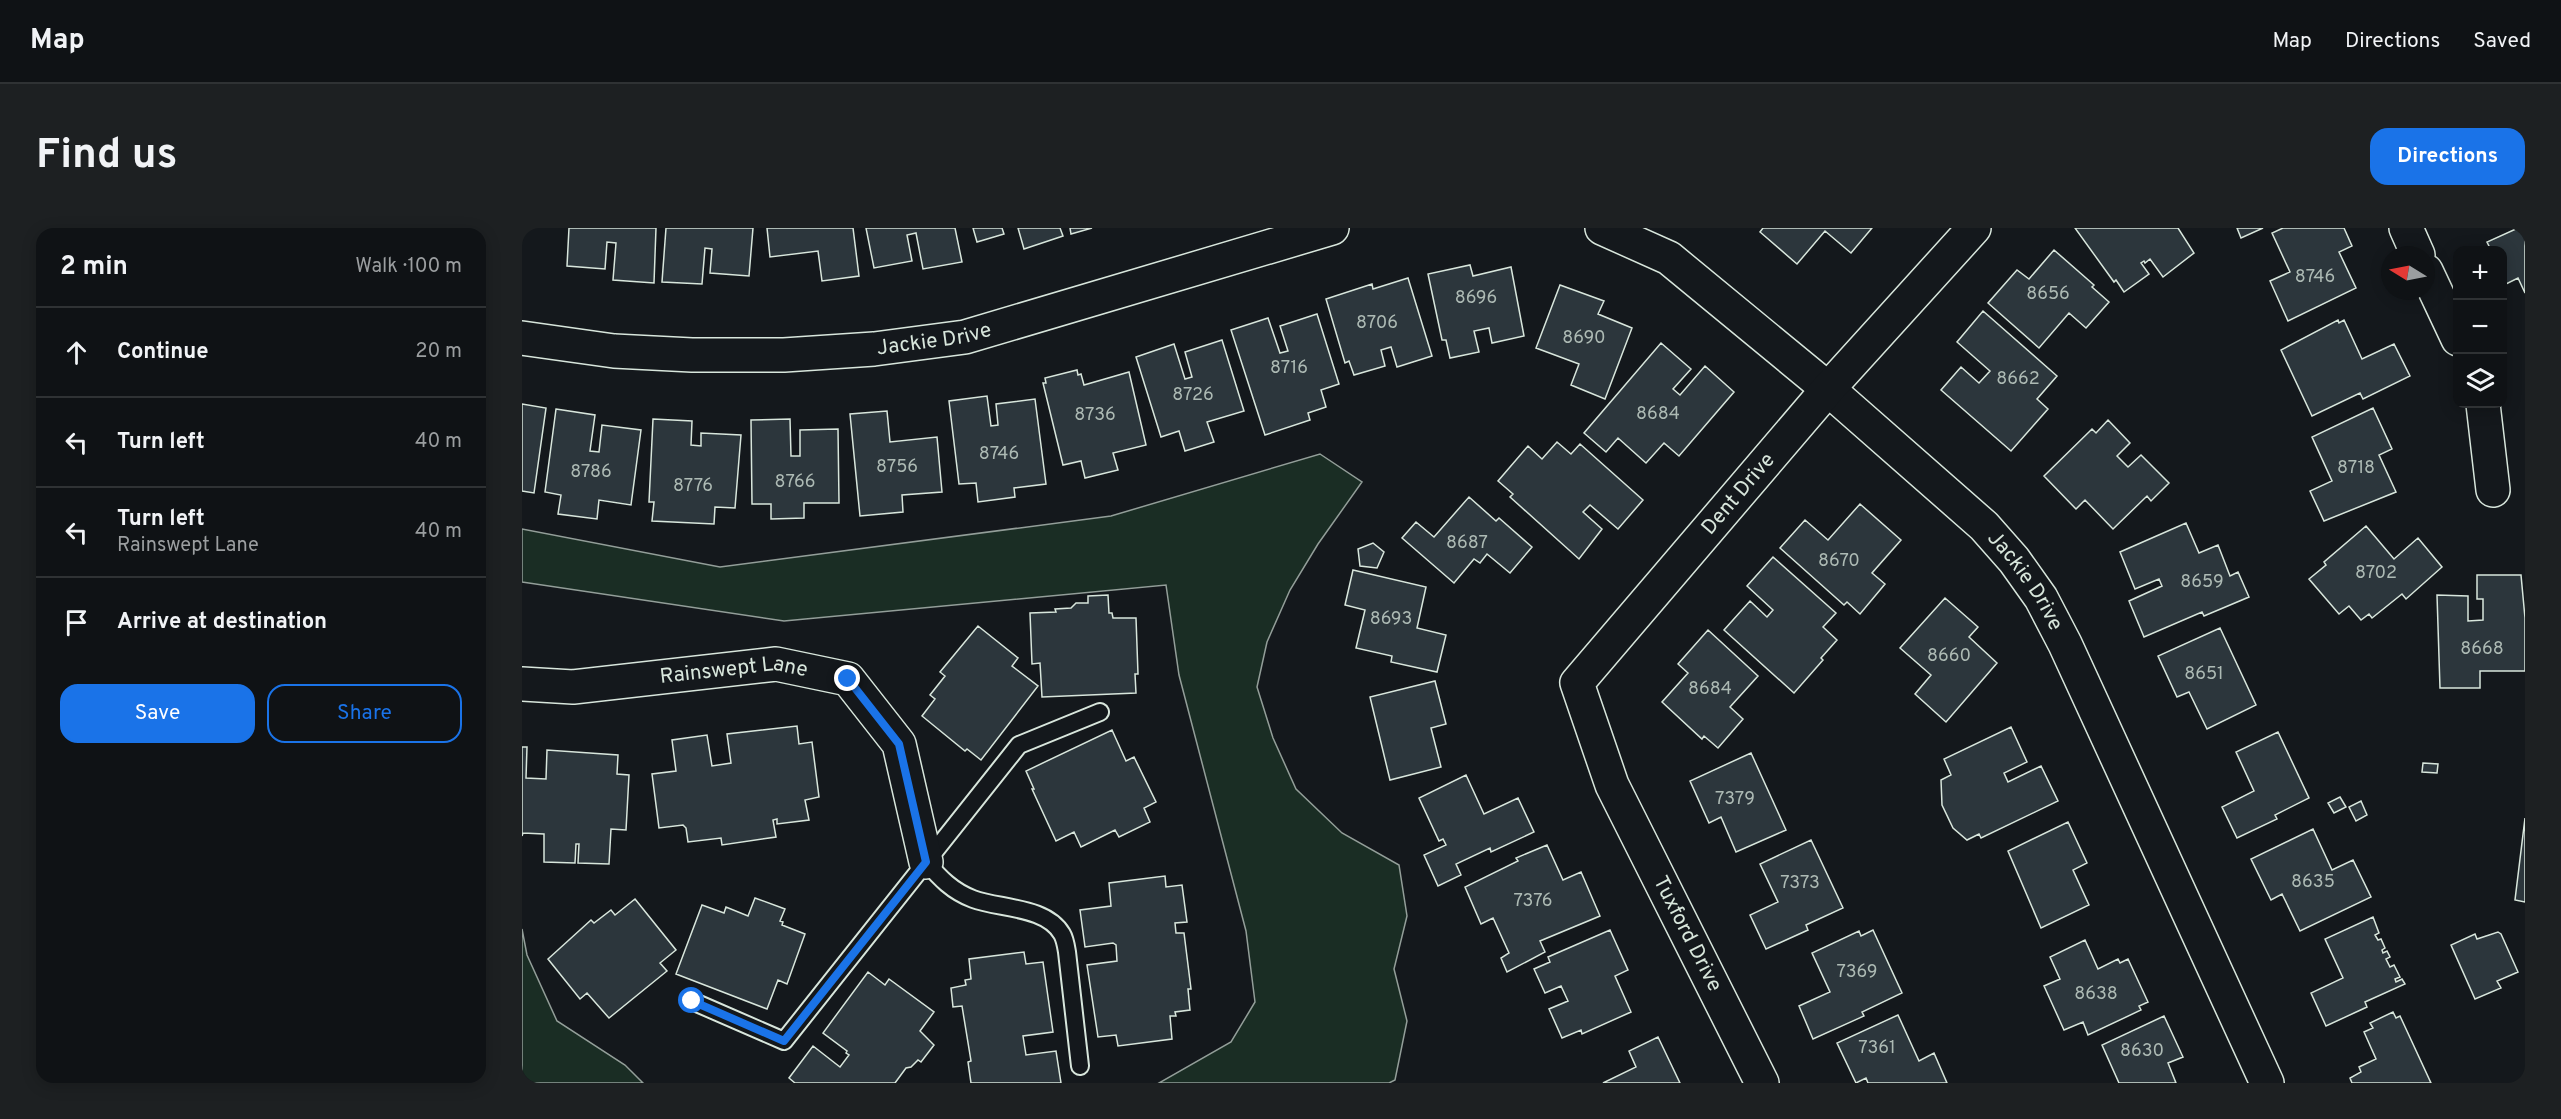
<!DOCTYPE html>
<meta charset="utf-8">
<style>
body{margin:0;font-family:Overpass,sans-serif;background:#1d2022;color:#f1f3f6}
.controls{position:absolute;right:18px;top:18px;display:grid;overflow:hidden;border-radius:12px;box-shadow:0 3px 15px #0003}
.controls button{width:54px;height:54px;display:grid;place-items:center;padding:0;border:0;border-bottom:2px solid #2f3234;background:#0f1215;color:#f1f3f6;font:30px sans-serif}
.compass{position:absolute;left:1859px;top:18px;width:54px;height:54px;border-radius:50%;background:#0f1215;box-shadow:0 3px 15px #0003;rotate:280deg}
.stop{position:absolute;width:18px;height:18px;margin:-14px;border:4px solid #1a73e8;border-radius:50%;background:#fff}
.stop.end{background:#1a73e8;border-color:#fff;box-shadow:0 2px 6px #0008}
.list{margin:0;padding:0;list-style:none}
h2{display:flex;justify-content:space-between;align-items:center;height:78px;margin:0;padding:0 24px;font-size:26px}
h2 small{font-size:20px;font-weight:400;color:#9b9ea0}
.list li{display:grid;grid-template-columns:39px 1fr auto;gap:18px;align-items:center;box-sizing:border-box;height:90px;padding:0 24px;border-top:2px solid #2f3234}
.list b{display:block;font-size:22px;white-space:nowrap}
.list p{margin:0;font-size:20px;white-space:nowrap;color:#9b9ea0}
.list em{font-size:20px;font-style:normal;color:#9b9ea0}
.actions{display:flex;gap:12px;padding:18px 24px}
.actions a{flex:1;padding:14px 0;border:2px solid #1a73e8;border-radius:18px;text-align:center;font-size:21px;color:#1a73e8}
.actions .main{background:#1a73e8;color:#fff}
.icon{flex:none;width:33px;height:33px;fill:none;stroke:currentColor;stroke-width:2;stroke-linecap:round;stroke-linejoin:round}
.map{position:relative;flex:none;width:2003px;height:855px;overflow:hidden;border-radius:18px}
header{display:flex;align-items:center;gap:36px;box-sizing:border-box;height:84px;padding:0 30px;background:#0f1215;border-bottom:2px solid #2f3234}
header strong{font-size:28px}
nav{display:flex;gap:33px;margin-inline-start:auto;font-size:21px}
.intro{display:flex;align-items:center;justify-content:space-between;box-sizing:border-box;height:144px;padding:0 36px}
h1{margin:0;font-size:42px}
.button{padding:15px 27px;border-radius:18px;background:#1a73e8;color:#fff;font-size:21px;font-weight:700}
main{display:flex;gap:36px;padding:0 36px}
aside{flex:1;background:#0f1215;border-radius:18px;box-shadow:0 3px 15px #0003}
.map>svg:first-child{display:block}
.green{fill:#1a2d24;stroke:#939e99;stroke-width:1.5}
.building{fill:#2c363c;stroke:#d8e6dc;stroke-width:1.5}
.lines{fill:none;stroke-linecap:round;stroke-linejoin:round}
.service-casing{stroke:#d8e6dc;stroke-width:20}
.minor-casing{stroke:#d8e6dc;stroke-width:36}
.service{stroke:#14181c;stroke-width:16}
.minor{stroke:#14181c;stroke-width:33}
.route{stroke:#1a73e8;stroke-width:8}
.labels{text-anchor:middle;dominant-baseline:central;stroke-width:4.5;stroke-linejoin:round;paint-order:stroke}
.number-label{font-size:18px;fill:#adbab4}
.street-label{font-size:21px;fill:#d8e6dc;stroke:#14181c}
</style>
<header>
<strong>Map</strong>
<nav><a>Map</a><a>Directions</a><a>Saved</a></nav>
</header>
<div class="intro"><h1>Find us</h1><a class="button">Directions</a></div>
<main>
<aside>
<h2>2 min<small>Walk · 100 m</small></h2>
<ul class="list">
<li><svg class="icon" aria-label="ahead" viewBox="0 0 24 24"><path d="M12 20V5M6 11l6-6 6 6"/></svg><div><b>Continue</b></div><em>20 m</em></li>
<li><svg class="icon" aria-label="left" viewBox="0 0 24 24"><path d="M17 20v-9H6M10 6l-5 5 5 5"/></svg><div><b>Turn left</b></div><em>40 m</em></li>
<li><svg class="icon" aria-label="left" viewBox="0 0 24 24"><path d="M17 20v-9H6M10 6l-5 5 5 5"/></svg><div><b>Turn left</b><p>Rainswept Lane</p></div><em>40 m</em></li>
<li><svg class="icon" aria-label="arrive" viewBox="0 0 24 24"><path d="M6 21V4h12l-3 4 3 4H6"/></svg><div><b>Arrive at destination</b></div></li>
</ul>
<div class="actions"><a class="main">Save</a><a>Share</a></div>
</aside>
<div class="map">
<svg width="2003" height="855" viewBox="0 0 2003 855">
<rect width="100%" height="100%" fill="#14181c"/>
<path class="green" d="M798 226 840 254 796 316 768 362 745 414 735 459 751 510 774 561 820 605 877 637 885 688 872 741 885 793 873 852 867 855H637L709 814 733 774 724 703 657 447 644 357 262 393 0 354V301L198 339 589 288Z
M0 701 5 727 35 793 103 837 121 855H0Z"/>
<path class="building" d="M47 0H134L132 55 91 52 94 15 85 14 83 41 45 38Z
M144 0H231L227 48 188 45 190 21 183 20 180 56 140 54Z
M245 0H331L337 48 300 53 296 23 248 29Z
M344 0H433L440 34 401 41 394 5 385 7 390 33 352 40Z
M451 0H480L482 6 455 14Z
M496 0H538L541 8 502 21Z
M548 0H570L549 6Z
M1241 0H1350L1329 25 1303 3 1275 36 1238 4Z
M1553 0H1656L1672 25 1641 49 1628 31 1623 35 1622 33 1619 35 1627 46 1602 64 1594 52 1592 54Z
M1715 0H1741L1719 10Z
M1761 0H1822L1830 18 1817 24 1834 60 1766 93 1748 53 1768 44 1750 5Z
M1996 0H2003V65L1996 50 1984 56 1980 48V22H1969L1965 14Z
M1532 22 1572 57 1570 59 1587 74 1564 100 1547 85 1517 120 1466 75 1495 42 1507 51Z
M948 37 951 48 989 39 1002 108 970 115 967 100 952 103 957 124 928 130 924 112H920L906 46Z
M886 50 910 128 875 139 869 119 859 122 863 138 832 147 827 133 823 135 804 71 850 56 851 61Z
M1038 57 1082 73 1076 86 1110 100 1083 171 1049 157 1057 136 1014 120Z
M1461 83 1535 148 1515 171 1526 181 1489 223 1419 162 1439 139 1457 155 1468 143 1435 114Z
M795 86 817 156 799 162 804 179 786 185 788 192 743 207 709 102 746 90 758 125 766 123 758 98Z
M1816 92 1817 95 1822 92 1840 131 1872 116 1888 148 1841 171 1838 165 1790 188 1759 122Z
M700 112 722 183 685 194 692 214 663 223 657 203 639 209 614 129 652 116 663 151 670 149 663 124Z
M1139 115 1169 141 1151 161 1158 167 1183 138 1212 164 1157 228 1142 215 1124 235 1096 210 1084 224 1062 205Z
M555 142 556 147 559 146 562 157 607 144 624 217 591 225 596 242 563 250 559 233 541 237 521 155H524L523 150Z
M465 168 469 198 476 197 474 176 513 171 524 256 492 260 493 269 456 274 454 255 437 256 427 173Z
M0 176 24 180 12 265 0 263Z
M1851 180 1870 221 1857 227 1874 264 1802 293 1788 263 1810 253 1790 209Z
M34 181 73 187 68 223 77 224 80 197 119 202 109 277 77 272 75 291 36 286 39 267 23 264Z
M365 183 368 214 415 209 420 264 380 267 381 284 338 288 328 186Z
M131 191 170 193 169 217 179 218V205L219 207 213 280 193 279 192 296 130 293 132 274H127Z
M268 191 269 228H278V202L316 201 317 275H282V290L249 291V276H230L229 192Z
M1586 192 1608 215 1595 228 1606 239 1619 227 1647 255 1629 273 1625 268 1591 301 1563 272 1554 281 1522 248 1570 201 1574 205Z
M1035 214 1049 226 1058 216 1121 272 1096 301 1068 277 1061 284 1080 301 1057 331 988 269 991 266 976 253 1006 218 1020 231Z
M947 269 974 293 977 290 1010 319 988 345 965 326 958 335 952 331 932 355 880 310 894 294 912 309Z
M1338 276 1379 312 1350 345 1363 356 1338 386 1325 374 1322 377 1258 320 1283 292 1306 312Z
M1664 295 1677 325 1696 317 1708 348 1716 344 1727 369 1682 388 1680 384 1622 409 1607 373 1640 358 1637 351 1613 361 1598 324Z
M1844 298 1872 331 1896 310 1920 339 1884 371 1880 366 1850 390 1847 386 1839 392 1827 378 1817 386 1787 351 1804 337 1802 334Z
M851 315 862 324 855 340 838 338 836 321Z
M1251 329 1314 385 1301 399 1315 412 1299 430 1301 432 1272 465 1202 402 1228 373 1245 389 1251 382 1225 358Z
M831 342 904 359 895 400 924 407 915 444 869 434 870 428 834 420 843 382 823 377Z
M1955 347H1999L2003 390V443H1958V460H1918L1915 367 1946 368V393L1961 392V371H1955Z
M586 367 587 385H590L591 390H614L616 446H613L614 465 520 469 518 435 510 436 508 385 534 384 533 381 549 380 554 375H566V368Z
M1423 370 1456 399 1447 409 1475 435 1424 494 1393 466 1409 447 1378 420Z
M456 398 496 430 490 438 516 458 459 532 445 521 443 523 400 488 413 471 408 467 423 448 418 444Z
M1698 400 1734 477 1685 501 1667 464 1655 469 1636 428Z
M1186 402 1236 448 1208 479 1221 491 1196 520 1182 508 1180 511 1140 474 1166 445 1156 436Z
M913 453 924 496 909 500 919 539 868 552 848 469Z
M275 498 277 516 290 514 297 569 283 572 287 592 255 596V591L251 592 254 609 200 617 199 610 166 614 164 600 161 597 137 600 130 546 154 543 150 512 185 507 190 538 209 535 205 506Z
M1489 499 1505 534 1482 545 1486 554 1519 538 1536 573 1459 610 1457 606 1445 612 1431 600 1420 577 1419 552 1429 547 1422 531Z
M590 502 604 533 612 529 634 574 622 580 628 594 597 609 593 602 559 619 552 604 534 613 510 561H512L504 543Z
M1756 504 1787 570 1753 587 1755 591 1715 610 1700 579 1732 563 1714 524Z
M0 519H5L4 550 24 551 25 522 96 527 95 546 107 547 104 602 89 601 87 636 56 635 57 616H54L53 635 22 634V606L1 605 0 608Z
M1229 525 1264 602 1214 624 1199 589 1187 595 1168 553Z
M1901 535 1916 536 1915 545 1900 544Z
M944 547 962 586 996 570 1012 604 969 624 968 620 934 636 939 647 916 658 902 627 924 617 921 611 917 613 897 570Z
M1818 569 1824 579 1812 585 1806 575Z
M1839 573 1845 587 1834 593 1827 579Z
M2003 590V674L1993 672Z
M1546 594 1565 635 1551 642 1567 677 1519 700 1486 623Z
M1791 601 1810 642 1831 632 1849 669 1778 703 1760 666 1749 672 1729 631Z
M1289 612 1321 680 1284 697 1286 702 1244 721 1228 687 1256 674 1238 636Z
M1025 617 1041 652 1059 644 1078 688 1018 713 1023 724 985 744 979 730 987 725 971 690 959 696 943 659 996 633 994 630Z
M643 648 644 659 660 657 665 694 653 695 654 705H662L669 761H666L668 782 653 784 654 788H648L650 811 596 818 594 807 576 809 565 737 595 733 594 717 591 715 563 719 558 682 589 678 587 655Z
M233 670 263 681 258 693 261 694 260 697 283 706 265 756 256 752 245 781 154 746 180 677 202 685 204 679 226 688Z
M113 671 154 722 138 735 145 743 87 790 65 765 58 771 26 731 69 692 72 695 89 682 93 687Z
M1851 689 1857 705 1853 707 1856 712 1859 711 1863 720 1860 722 1861 725 1865 723 1868 729 1864 731 1868 739 1872 737 1878 749 1873 751 1874 754 1880 751 1883 756 1843 774 1845 779 1804 798 1789 765 1821 750 1803 711Z
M1088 702 1106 742 1093 748 1109 784 1060 806 1059 802 1040 810 1027 781 1046 773 1039 758 1023 765 1012 741 1028 734 1026 729Z
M1351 702 1380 765 1340 784 1342 788 1291 811 1277 778 1308 764 1290 725 1337 703 1339 708Z
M1976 704 1979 706 1996 744 1975 753 1979 760 1953 771 1929 717 1953 706 1955 711Z
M1563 712 1576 741 1596 731 1598 735 1606 731 1626 774 1617 778 1619 782 1566 807 1561 794 1542 802 1522 758 1538 751 1528 729Z
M502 724 504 736 521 734 531 804 501 808 504 827 534 823 539 855H449L446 834 449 833 440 778 431 779 429 760 444 757 443 752 449 751 447 731Z
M346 744 363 757 367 751 412 784 398 803 412 817 399 834 396 832 389 839 384 840 373 855H273L267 850 291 818 318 839 327 827 324 825 325 823 301 805Z
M1871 784 1874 790 1878 788 1909 855H1830L1828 850 1839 844 1837 839 1854 831 1842 804 1851 800 1848 795Z
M1376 787 1397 833 1412 825 1425 855H1346L1344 850 1334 855 1315 815Z
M1642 788 1661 829 1646 835 1654 855H1597L1580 817Z
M1136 809 1158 855H1081L1114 839 1107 823Z"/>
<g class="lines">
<defs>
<path id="service" d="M404 634C418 650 430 663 451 671 477 681 524 678 540 706 543 711 544 718 545 724L558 838
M170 773 262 813 497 517 578 484"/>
<g id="minor">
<path id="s1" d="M1080 0 1147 30 1306 161 1462 298 1492 332 1519 370 1543 416 1745 855"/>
<path d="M1884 0 1896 27"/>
<path d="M1904 43 1936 111"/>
<path id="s2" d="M0 110 92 123 170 127H262L352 121 443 109 810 0"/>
<path d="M1961 176 1971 262"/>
<path id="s3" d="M0 456 51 459 254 436 326 451 377 516 404 634"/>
<path id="s4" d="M1240 855 1090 557 1055 455 1306 161 1452 0"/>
</g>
</defs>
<use href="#service" class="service-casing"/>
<use href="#minor" class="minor-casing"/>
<use href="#service" class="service"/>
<use href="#minor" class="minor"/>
</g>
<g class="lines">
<path class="route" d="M170 773 262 813 404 634 377 516 326 451"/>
</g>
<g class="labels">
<g class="number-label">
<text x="1793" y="49">8746</text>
<text x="1526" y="66">8656</text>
<text x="954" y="70">8696</text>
<text x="855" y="95">8706</text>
<text x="1062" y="110">8690</text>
<text x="767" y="140">8716</text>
<text x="1496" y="151">8662</text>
<text x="671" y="167">8726</text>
<text x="1136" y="186">8684</text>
<text x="573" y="187">8736</text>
<text x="477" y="226">8746</text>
<text x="375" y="239">8756</text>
<text x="1834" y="240">8718</text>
<text x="69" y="244">8786</text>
<text x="273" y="254">8766</text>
<text x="171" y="258">8776</text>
<text x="945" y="315">8687</text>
<text x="1317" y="333">8670</text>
<text x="1854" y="345">8702</text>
<text x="1680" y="354">8659</text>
<text x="869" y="391">8693</text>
<text x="1960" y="421">8668</text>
<text x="1427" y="428">8660</text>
<text x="1682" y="446">8651</text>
<text x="1188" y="461">8684</text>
<text x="1213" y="571">7379</text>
<text x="1791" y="654">8635</text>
<text x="1278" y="655">7373</text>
<text x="1011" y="673">7376</text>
<text x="1335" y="744">7369</text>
<text x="1574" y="766">8638</text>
<text x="1355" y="820">7361</text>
<text x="1620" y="823">8630</text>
</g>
<g class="street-label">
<text stroke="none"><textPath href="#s2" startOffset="414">Jackie Drive</textPath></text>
<text stroke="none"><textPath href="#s4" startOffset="690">Dent Drive</textPath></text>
<text stroke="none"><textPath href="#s1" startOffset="556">Jackie Drive</textPath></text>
<text stroke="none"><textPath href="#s3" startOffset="213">Rainswept Lane</textPath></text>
<text transform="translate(1165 706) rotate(63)">Tuxford Drive</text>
</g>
</g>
</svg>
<div class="controls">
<button>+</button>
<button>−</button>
<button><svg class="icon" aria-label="layers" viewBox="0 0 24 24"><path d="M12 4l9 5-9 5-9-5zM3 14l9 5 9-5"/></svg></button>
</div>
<svg class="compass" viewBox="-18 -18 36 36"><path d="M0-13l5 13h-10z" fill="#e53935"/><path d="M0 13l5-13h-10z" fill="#9b9ea0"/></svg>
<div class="stop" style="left:170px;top:773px"></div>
<div class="stop end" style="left:326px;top:451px"></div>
</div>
</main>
